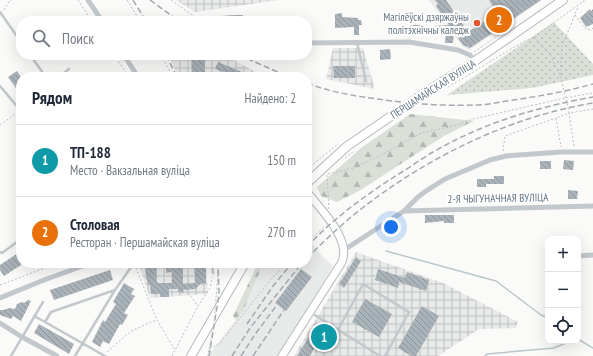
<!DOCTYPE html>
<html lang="ru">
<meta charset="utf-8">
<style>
body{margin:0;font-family:"PT Sans Narrow",sans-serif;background:#f2f2f3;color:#1f2937}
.controls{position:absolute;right:12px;bottom:12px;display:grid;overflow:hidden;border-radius:8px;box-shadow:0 4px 16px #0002}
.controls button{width:36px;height:36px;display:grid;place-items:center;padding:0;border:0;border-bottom:1px solid #e0e1e3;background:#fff;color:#1f2937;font:20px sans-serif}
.you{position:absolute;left:391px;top:227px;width:14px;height:14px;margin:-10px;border:3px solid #fff;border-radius:50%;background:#1a73e8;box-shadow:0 0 0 6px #1a73e833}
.badge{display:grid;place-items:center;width:26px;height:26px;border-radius:50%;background:#7c3aed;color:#fff;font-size:13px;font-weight:700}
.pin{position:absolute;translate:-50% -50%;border:2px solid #fff;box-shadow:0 1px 4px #0006}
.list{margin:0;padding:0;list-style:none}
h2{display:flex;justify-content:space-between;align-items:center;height:52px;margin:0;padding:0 16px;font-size:17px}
h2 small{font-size:13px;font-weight:400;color:#747a83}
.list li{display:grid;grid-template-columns:26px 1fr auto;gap:12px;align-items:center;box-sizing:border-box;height:72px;padding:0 16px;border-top:1px solid #e0e1e3}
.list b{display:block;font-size:15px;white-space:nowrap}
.list p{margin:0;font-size:13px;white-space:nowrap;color:#747a83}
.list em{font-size:13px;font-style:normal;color:#747a83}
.icon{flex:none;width:22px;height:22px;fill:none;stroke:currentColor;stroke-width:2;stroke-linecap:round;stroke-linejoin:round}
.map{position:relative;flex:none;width:593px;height:356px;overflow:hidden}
.search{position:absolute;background:#fff;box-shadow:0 4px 16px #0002;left:16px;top:16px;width:296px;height:44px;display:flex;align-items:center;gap:10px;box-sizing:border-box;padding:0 14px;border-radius:16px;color:#747a83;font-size:15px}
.panel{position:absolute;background:#fff;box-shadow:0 4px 16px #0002;left:16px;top:72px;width:296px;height:196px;border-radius:16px}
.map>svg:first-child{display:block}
.built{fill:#e8e9e9}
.industrial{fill:url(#industrial-grid)}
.forest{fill:url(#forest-firs)}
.park{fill:url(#park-dots)}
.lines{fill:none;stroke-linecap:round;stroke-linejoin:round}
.stream{stroke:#bbc7cb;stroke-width:1.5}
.building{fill:url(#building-back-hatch)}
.secondary-casing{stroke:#b3babf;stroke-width:9}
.primary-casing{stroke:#b5babe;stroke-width:10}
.path{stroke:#bbbfc2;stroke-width:1;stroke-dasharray:2 2;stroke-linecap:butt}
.lane{stroke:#c3c8cc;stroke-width:2.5}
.street{stroke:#c3c8cc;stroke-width:5}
.secondary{stroke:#fff;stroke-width:7}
.primary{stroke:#fff;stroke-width:8}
.rail{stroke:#a2aab0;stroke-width:1.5;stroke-dasharray:6 3;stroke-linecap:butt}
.primary-bridge-casing{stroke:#b5babe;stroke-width:10;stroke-linecap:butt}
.path-bridge{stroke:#bbbfc2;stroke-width:1;stroke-dasharray:2 2;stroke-linecap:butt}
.primary-bridge{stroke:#fff;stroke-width:8}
.poi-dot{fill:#e4572e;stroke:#fff;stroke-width:1.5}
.labels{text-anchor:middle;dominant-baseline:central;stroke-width:4;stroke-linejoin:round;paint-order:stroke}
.poi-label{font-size:11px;fill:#657683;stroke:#fff;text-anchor:end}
.street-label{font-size:11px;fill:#657683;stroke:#fff}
</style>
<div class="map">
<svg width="593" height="356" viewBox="0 0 593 356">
<defs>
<pattern id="industrial-grid" width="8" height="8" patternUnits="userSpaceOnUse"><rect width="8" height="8" fill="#e8e9e9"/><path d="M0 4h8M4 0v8" fill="none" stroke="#c0c1c2"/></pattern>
<pattern id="forest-firs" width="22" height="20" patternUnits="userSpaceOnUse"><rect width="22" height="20" fill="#dadfd7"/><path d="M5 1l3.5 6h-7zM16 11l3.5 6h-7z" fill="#b4b9b4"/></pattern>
<pattern id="park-dots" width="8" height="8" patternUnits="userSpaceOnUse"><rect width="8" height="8" fill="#dadfd7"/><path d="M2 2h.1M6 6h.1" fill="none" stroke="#b4b9b4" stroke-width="1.8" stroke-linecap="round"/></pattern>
<pattern id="building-back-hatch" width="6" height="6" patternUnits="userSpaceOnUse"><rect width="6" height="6" fill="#aab3b9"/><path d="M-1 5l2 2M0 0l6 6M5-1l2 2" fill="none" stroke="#8e969c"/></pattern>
</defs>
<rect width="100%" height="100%" fill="#fafaf8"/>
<path class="built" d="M429 0H542L469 50 462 46Z
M307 237 322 256 333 266 278 356H208L244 309 261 269 268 263H307Z"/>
<path class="industrial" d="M176 0H279L195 12Z
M333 48H363L375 89 326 79Z
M169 55H225L265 77H178Z
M356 252 443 283 518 322 515 328 479 329 438 356H294Z
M138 263H206L208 294 150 298Z"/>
<path class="forest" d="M410 114 474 121 444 136 359 191 337 202 321 196 317 187 361 148Z
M258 263H268L261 269 244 309 236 320 233 316Z"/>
<path class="park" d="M554 22 593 64V75L532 88 447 95Z"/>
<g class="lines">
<path class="stream" d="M386 251 496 281 541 315 548 318
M578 339 593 348
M485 356 487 354 554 348 571 341"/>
</g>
<path class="building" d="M435 0H446L468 32 497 13 489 0H541L470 48 463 45 454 32 453 43H445L446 32 434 33 433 26 449 25 436 6 438 4Z
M590 9 591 11 593 9V24L586 27 580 18Z
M342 13V17L358 18V20H361L362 25H359V35H354V27L335 28V14Z
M234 15H243V21H223L222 16Z
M414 25H422V33H410V26Z
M390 49 391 59 380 60V50Z
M191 55H205V77H192Z
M218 62 254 77H225L226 73 215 69Z
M333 66H355V78H334Z
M17 71 21 77V95L8 77Z
M564 160 574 161 573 170 563 169Z
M540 161H551V169H540Z
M494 176H504V184H486V187H477V179H494Z
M568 190 578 191 577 199H568Z
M529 194H541V202H529Z
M425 215H454V223H444V221L425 223Z
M21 251V265L4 276 0 270V265Z
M356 257 361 261 344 288 339 284Z
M150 263H156L157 283H172V272L166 273V263H183V284L195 283 194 263H206V283L200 284 195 290V289L183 290 184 293 178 292V289H169V297H160V294H151L150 285H148L147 279H146L145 266 148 265Z
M301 269 312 277 286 311 275 303Z
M378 269 405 278 407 272 429 280 426 291 399 282 398 288 375 280Z
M110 270 113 280 54 300 50 290Z
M124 283 134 289 131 294 135 296 124 313 128 315 122 325 120 324 109 344 103 341 100 347 92 342 103 320 105 322 111 312 116 304 113 302Z
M365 299 392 314 379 337 352 322Z
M28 300 31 301 21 321 13 316 11 319 0 315V310H3L10 308 15 309 17 304 22 302 24 303Z
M422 306 439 316 416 356H411L398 348Z
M39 324 74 344 69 354 34 333Z
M308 338 317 343 310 356H297Z"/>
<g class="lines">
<defs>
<path id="secondary" d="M282 356 342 262C351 238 321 210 307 192"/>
<path id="primary" d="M426 92 475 61 563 0
M307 183 346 147 397 112
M191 356 245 263"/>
</defs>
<use href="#secondary" class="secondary-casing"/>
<use href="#primary" class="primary-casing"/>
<path class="path" d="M78 0 92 21
M127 0 140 21
M171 0 201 21
M4 10 8 3 12 0
M575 15 582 25 586 29 591 30 593 28
M534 37 550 54 560 75 568 107 569 113 556 118 561 147
M474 52 503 32
M114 55 129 77
M161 55 173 77
M560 75 562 46 578 7
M448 87 516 46 534 37 585 0
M0 125 18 112
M574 146 569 113 593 109
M503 151 505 136 556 118
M345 158 354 151
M307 167 311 164
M307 169 338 144
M329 209 327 174 354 168 389 151 421 133 454 126 473 119 565 98 593 93
M307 242 325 226
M217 263 218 273
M136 268 157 320 175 350
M188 281 187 291 198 306
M0 285 58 263
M107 352 131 331 156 320
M172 356 198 306 210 288 212 277
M208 356 209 349 220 343 272 278 287 263"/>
<path class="lane" d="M0 12 21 42
M33 21 35 19
M15 34 21 30
M357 43 366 81
M30 55 46 77
M59 77 69 69
M0 86 21 111
M0 252 2 253 21 239
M212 263 213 273
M310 312 380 356
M34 316 45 322
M338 330 363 284 409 312 385 356
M11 356 43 302
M75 356 115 290 134 263
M105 356 45 322 51 312 115 290"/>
<path class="street" d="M88 0 102 21
M307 43 409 42 458 50 470 55 475 61
M124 55 138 77
M404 211 593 206
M344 250 404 211 418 197 426 191 445 179 490 160 506 156 561 152H593
M578 256 593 255
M0 298 44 280 91 263
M0 323 22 337 57 356"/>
<use href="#secondary" class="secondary"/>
<use href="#primary" class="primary"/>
<path class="rail" d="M133 0 146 21
M150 0 179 21
M166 55 177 77
M239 55 289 77
M307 83C330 92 354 96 378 99 411 104 443 106 476 105 486 105 496 103 506 101 536 97 564 92 593 84
M307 247C332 219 366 195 397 175 409 168 421 159 433 152 483 123 537 107 593 97
M307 258C324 241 342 224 361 209 428 157 509 117 593 103
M247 324 273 286 292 263
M209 356 219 295 218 263
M232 356 250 328 302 263
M241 356 256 333 277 305
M253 356 284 310"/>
<defs>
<path id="primary-bridge" d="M397 112 426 92"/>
</defs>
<use href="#primary-bridge" class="primary-bridge-casing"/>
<path class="path-bridge" d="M209 349 214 324 218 273"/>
<use href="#primary-bridge" class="primary-bridge"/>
</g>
<circle class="poi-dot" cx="477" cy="23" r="4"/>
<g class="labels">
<g class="poi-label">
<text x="469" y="17">Магілёўскі дзяржаўны<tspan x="469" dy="13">політэхнічны каледж</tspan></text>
</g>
<g class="street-label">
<text transform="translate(433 89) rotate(-33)">ПЕРШАМАЙСКАЯ ВУЛІЦА</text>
<text transform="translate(498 198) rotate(-1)">2-Я ЧЫГУНАЧНАЯ ВУЛІЦА</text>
</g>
</g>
</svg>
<div class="controls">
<button>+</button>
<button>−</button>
<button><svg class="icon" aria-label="locate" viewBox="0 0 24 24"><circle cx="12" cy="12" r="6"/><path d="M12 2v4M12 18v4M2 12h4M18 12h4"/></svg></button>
</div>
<div class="you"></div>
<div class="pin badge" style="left:324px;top:337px;background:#0f9aa8">1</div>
<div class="pin badge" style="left:499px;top:20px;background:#e8710a">2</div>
<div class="search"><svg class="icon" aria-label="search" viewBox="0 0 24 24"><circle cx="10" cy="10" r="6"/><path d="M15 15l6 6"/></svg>Поиск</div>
<section class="panel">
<h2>Рядом<small>Найдено: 2</small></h2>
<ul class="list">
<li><span class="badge" style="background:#0f9aa8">1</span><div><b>ТП-188</b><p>Место · Вакзальная вуліца</p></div><em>150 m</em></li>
<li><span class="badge" style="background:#e8710a">2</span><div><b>Столовая</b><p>Ресторан · Першамайская вуліца</p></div><em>270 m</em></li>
</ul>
</section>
</div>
